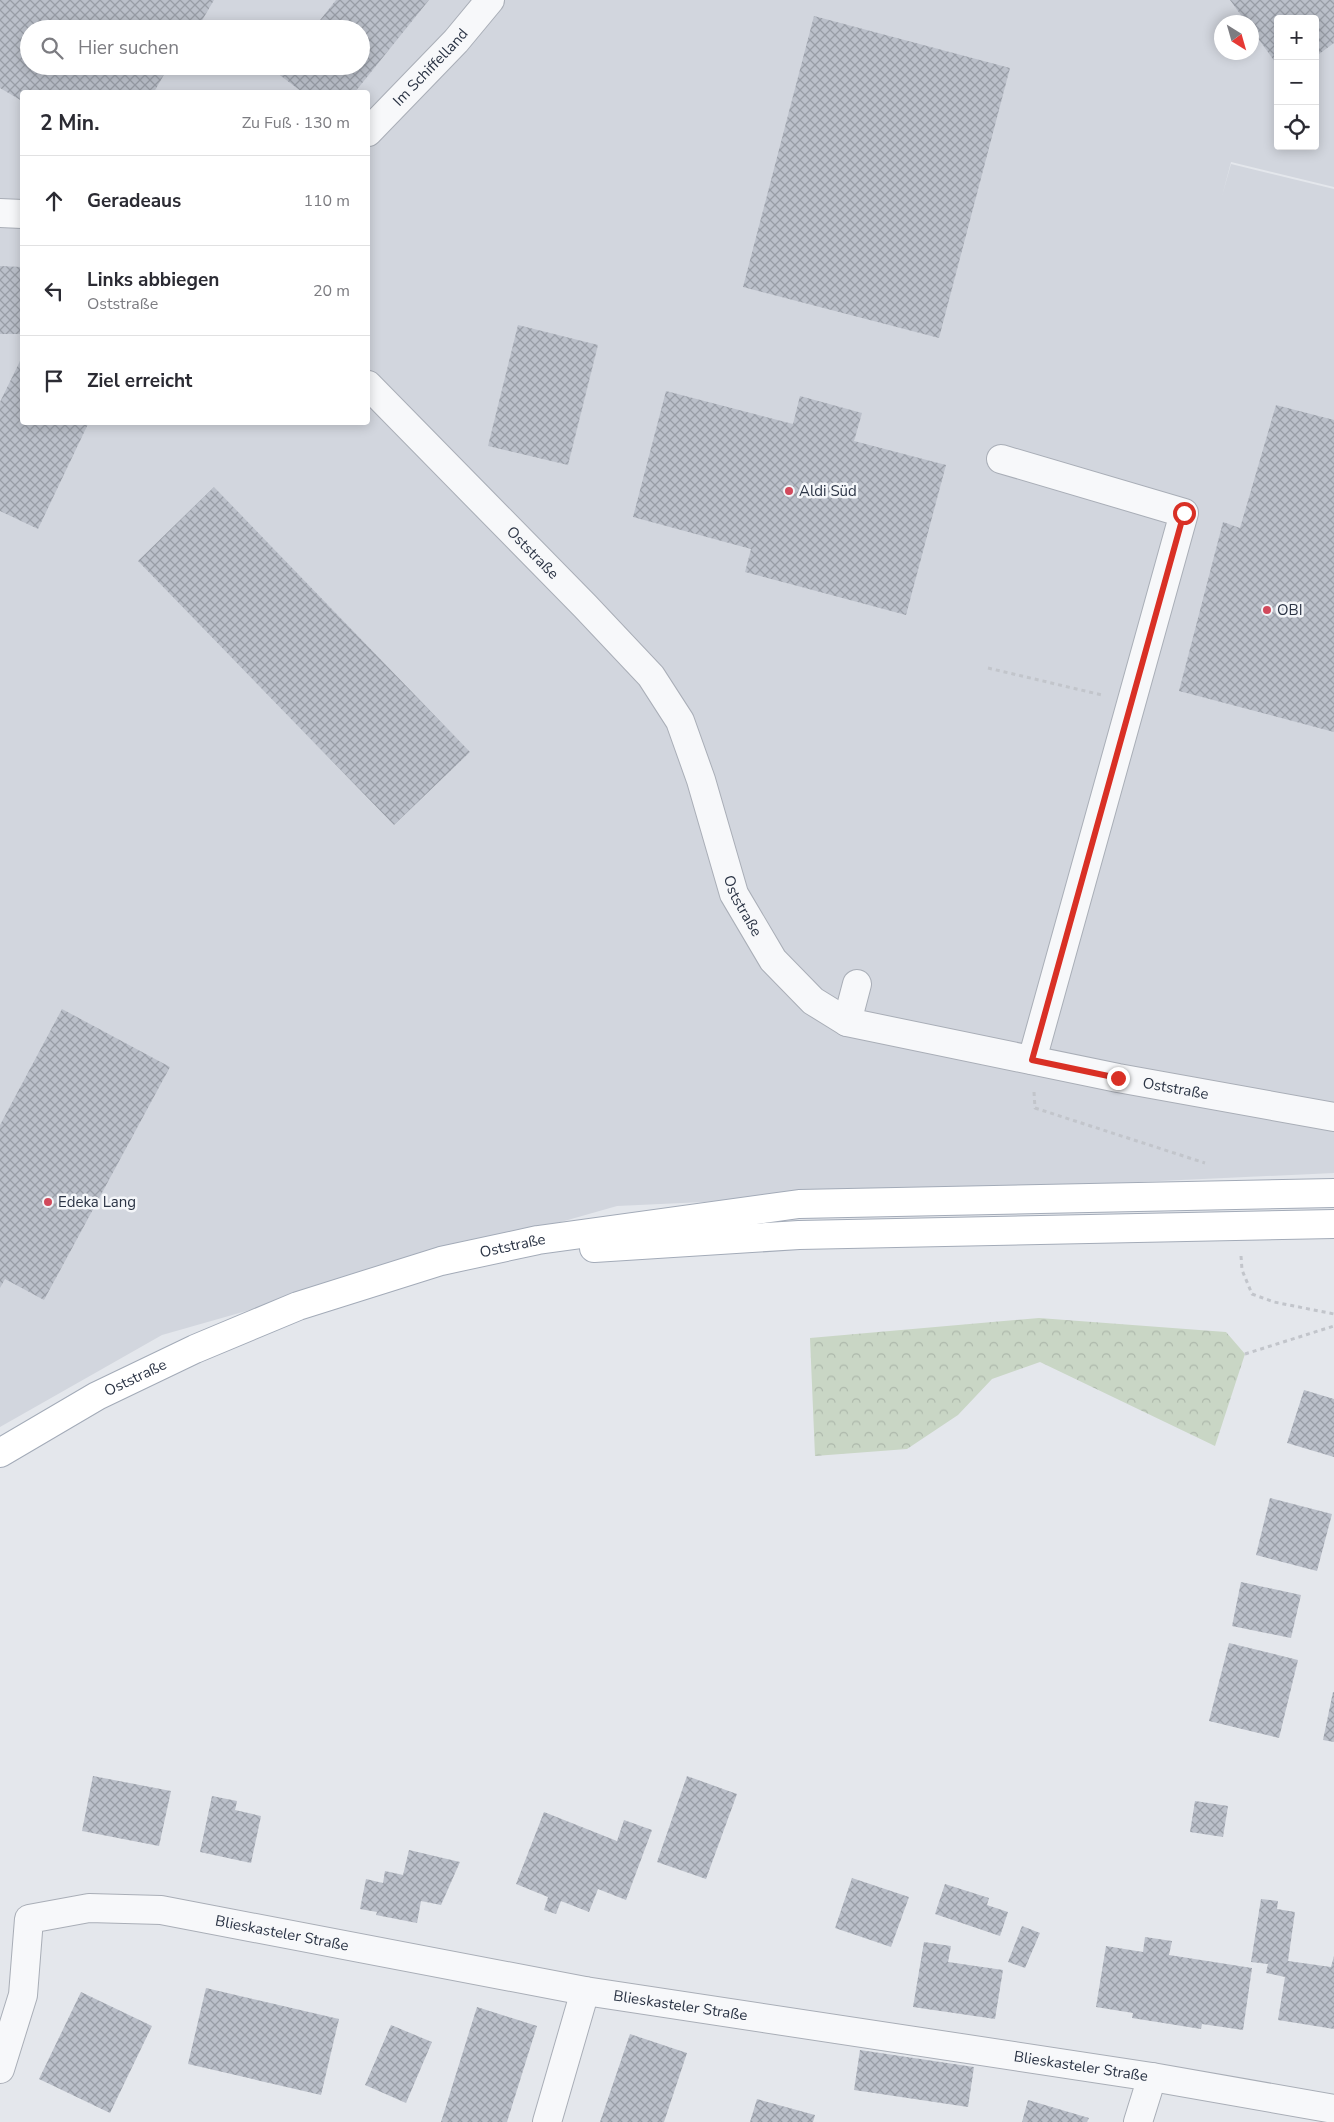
<!DOCTYPE html>
<html lang="de">
<meta charset="utf-8">
<style>
body{margin:0;font-family:"Nunito Sans",sans-serif;background:#f2f2f3;color:#2b2b33}
.controls{position:absolute;right:15px;top:15px;display:grid;overflow:hidden;border-radius:5px;box-shadow:0 2px 12px #0003}
.controls button{width:45px;height:45px;display:grid;place-items:center;padding:0;border:0;border-bottom:1px solid #e1e1e2;background:#fff;color:#2b2b33;font:25px sans-serif}
.compass{position:absolute;left:1214px;top:15px;width:45px;height:45px;border-radius:50%;background:#fff;box-shadow:0 2px 12px #0003;rotate:143deg}
.stop{position:absolute;width:15px;height:15px;margin:-11px;border:4px solid #d93025;border-radius:50%;background:#fff}
.stop.end{background:#d93025;border-color:#fff;box-shadow:0 1px 5px #0008}
.list{margin:0;padding:0;list-style:none}
h2{display:flex;justify-content:space-between;align-items:center;height:65px;margin:0;padding:0 20px;font-size:21px}
h2 small{font-size:16px;font-weight:400;color:#7c7c81}
.list li{display:grid;grid-template-columns:32px 1fr auto;gap:15px;align-items:center;box-sizing:border-box;height:90px;padding:0 20px;border-top:1px solid #e1e1e2}
.list b{display:block;font-size:19px;white-space:nowrap}
.list p{margin:0;font-size:16px;white-space:nowrap;color:#7c7c81}
.list em{font-size:16px;font-style:normal;color:#7c7c81}
.icon{flex:none;width:28px;height:28px;fill:none;stroke:currentColor;stroke-width:2;stroke-linecap:round;stroke-linejoin:round}
.map{position:relative;flex:none;width:1334px;height:2122px;overflow:hidden}
.search{position:absolute;background:#fff;box-shadow:0 2px 12px #0003;left:20px;top:20px;width:350px;height:55px;display:flex;align-items:center;gap:12px;box-sizing:border-box;padding:0 18px;border-radius:28px;color:#7c7c81;font-size:19px}
.panel{position:absolute;background:#fff;box-shadow:0 2px 12px #0003;left:20px;top:90px;width:350px;height:335px;border-radius:5px}
.map>svg:first-child{display:block}
.built{fill:#d2d6de;fill-rule:evenodd}
.forest{fill:url(#forest-crowns)}
.building{fill:url(#building-cross-hatch)}
.lines{fill:none;stroke-linecap:round;stroke-linejoin:round}
.minor-casing{stroke:#a9aeb7;stroke-width:30}
.major-casing{stroke:#a3abb8;stroke-width:30}
.path{stroke:#c2c5cb;stroke-width:3;stroke-dasharray:4 4;stroke-linecap:butt}
.minor{stroke:#f7f8fa;stroke-width:28}
.major{stroke:#fff;stroke-width:28}
.route{stroke:#d93025;stroke-width:6}
.poi-dot{fill:#d1495b;stroke:#f4f6f9;stroke-width:2}
.labels{text-anchor:middle;dominant-baseline:central;stroke-width:5;stroke-linejoin:round;paint-order:stroke}
.street-label{font-size:15px;fill:#2b3445;stroke:#f4f6f9}
.poi-label{font-size:15px;fill:#2b3445;stroke:#f4f6f9;text-anchor:start}
</style>
<div class="map">
<svg width="1334" height="2122" viewBox="0 0 1334 2122">
<defs>
<pattern id="forest-crowns" width="20" height="18" patternUnits="userSpaceOnUse" patternTransform="scale(1.25)"><rect width="20" height="18" fill="#c9d6c5"/><path d="M2 6a3 3 0 1 1 6 0M12 15a3 3 0 1 1 6 0" fill="none" stroke="#adb8ab"/></pattern>
<pattern id="building-cross-hatch" width="8" height="8" patternUnits="userSpaceOnUse" patternTransform="scale(1.25)"><rect width="8" height="8" fill="#bbc0ca"/><path d="M0 0l8 8M0 8l8-8" fill="none" stroke="#989da6"/></pattern>
</defs>
<rect width="100%" height="100%" fill="#e4e7ec"/>
<path class="built" d="M0 0H1334V187L1231 162 1222 196 1231 164 1334 189V1173L617 1206 162 1335 0 1427ZM1278 19H1315V146H1278ZM1222 22H1252V52H1222ZM29 29H361V66H29ZM22 92H368V422H22Z"/>
<path class="forest" d="M1039 1318 1226 1332 1245 1354 1215 1446 1040 1362 992 1379 958 1415 907 1449 815 1456 810 1338Z"/>
<path class="building" d="M0 0H214L197 29H29V66H169L154 92H22V101L0 88Z
M336 0H429L355 92H302L277 73 283 66H361V29H313Z
M1230 0H1334V43L1315 57V19H1278V66L1252 30V22H1246Z
M814 16 1010 68 939 338 743 287Z
M0 266 22 267V311H21L22 334H0Z
M518 325 598 345 568 465 488 446Z
M22 357V422H89L38 529 0 511V402Z
M666 391 793 424 800 396 862 413 854 441 946 465 906 615 745 572 751 549 633 517Z
M1276 405 1334 420V732L1179 691 1223 522 1240 528Z
M214 487 470 752 394 825 138 561Z
M62 1009 170 1067 44 1300 5 1279 0 1288V1125Z
M1304 1390 1334 1399V1457L1287 1443Z
M1270 1498 1332 1514 1317 1571 1256 1555Z
M1241 1582 1301 1595 1291 1638 1232 1626Z
M1229 1643 1298 1660 1279 1738 1209 1721Z
M1333 1692H1334V1742L1323 1740Z
M93 1776 171 1791 159 1846 82 1831Z
M687 1776 737 1794 706 1879 657 1862Z
M212 1796 237 1801 235 1810 261 1816 251 1863 200 1852Z
M1195 1801 1228 1806 1223 1837 1190 1832Z
M544 1812 617 1841 624 1820 652 1830 626 1900 598 1889 589 1912 561 1901 556 1914 544 1910 548 1897 516 1884Z
M409 1850 460 1862 441 1905 421 1901 417 1923 376 1915 377 1912 360 1909 366 1879 383 1883 385 1871 403 1875Z
M852 1878 909 1897 891 1947 835 1928Z
M945 1884 989 1898 987 1905 1008 1912 1000 1936 935 1914Z
M1261 1899 1278 1901 1277 1909 1295 1912 1288 1961 1331 1967 1334 1956V2029L1278 2020 1285 1977 1266 1973 1268 1964 1251 1962Z
M1022 1926 1040 1933 1025 1968 1008 1962Z
M1145 1937 1172 1941 1169 1955 1252 1968 1243 2030 1202 2024 1201 2029 1132 2018 1133 2013 1096 2007 1106 1946 1143 1952Z
M924 1942 951 1946 948 1962 1003 1970 995 2019 913 2007Z
M206 1988 339 2019 321 2095 188 2064Z
M81 1992 152 2026 110 2113 39 2079Z
M477 2007 537 2026 507 2122H441Z
M391 2025 432 2042 406 2103 365 2085Z
M630 2034 687 2053 664 2122H600Z
M860 2050 974 2067 968 2107 854 2090Z
M757 2099 815 2115 813 2122H750Z
M1028 2100 1089 2118 1087 2122H1022Z"/>
<g class="lines">
<defs>
<g id="minor">
<path id="s1" d="M368 132 456 41 490 0"/>
<path d="M0 213 22 214"/>
<path id="s2" d="M368 385 585 606 651 676 680 721 701 780 734 894 773 960 813 1001 847 1022 1118 1078 1334 1117"/>
<path d="M1001 459 1184 513 1032 1060"/>
<path d="M847 1022 857 984"/>
<path id="s3" d="M0 2069 23 1995 29 1919 89 1908 161 1910 585 1991 1152 2077 1334 2109"/>
<path d="M547 2122 585 1991"/>
<path d="M1138 2122 1152 2077"/>
</g>
<g id="major">
<path d="M594 1248 799 1235 1334 1224"/>
<path id="s4" d="M0 1453 97 1396 195 1349 298 1306 441 1261 538 1240 799 1204 1334 1193"/>
</g>
</defs>
<use href="#minor" class="minor-casing"/>
<use href="#major" class="major-casing"/>
<path class="path" d="M988 668 1102 695
M1034 1092 1035 1108 1205 1163
M1241 1256 1242 1270 1252 1294 1274 1302 1334 1314
M1245 1354 1334 1326"/>
<use href="#minor" class="minor"/>
<use href="#major" class="major"/>
</g>
<g class="lines">
<path class="route" d="M1118 1078 1032 1060 1184 513"/>
</g>
<g class="poi-dot">
<circle cx="789" cy="491" r="5"/>
<circle cx="1267" cy="610" r="5"/>
<circle cx="48" cy="1202" r="5"/>
</g>
<g class="labels">
<g class="street-label">
<text stroke="none"><textPath href="#s1" startOffset="90">Im Schiffelland</textPath></text>
<text stroke="none"><textPath href="#s2" startOffset="235">Oststraße</textPath></text>
<text stroke="none"><textPath href="#s2" startOffset="655">Oststraße</textPath></text>
<text stroke="none"><textPath href="#s2" startOffset="1150">Oststraße</textPath></text>
<text stroke="none"><textPath href="#s4" startOffset="556">Oststraße</textPath></text>
<text stroke="none"><textPath href="#s4" startOffset="155">Oststraße</textPath></text>
<text stroke="none"><textPath href="#s3" startOffset="410">Blieskasteler Straße</textPath></text>
<text stroke="none"><textPath href="#s3" startOffset="815">Blieskasteler Straße</textPath></text>
<text stroke="none"><textPath href="#s3" startOffset="1220">Blieskasteler Straße</textPath></text>
</g>
<g class="poi-label">
<text x="799" y="491">Aldi Süd</text>
<text x="1277" y="610">OBI</text>
<text x="58" y="1202">Edeka Lang</text>
</g>
</g>
</svg>
<div class="controls">
<button>+</button>
<button>−</button>
<button><svg class="icon" aria-label="locate" viewBox="0 0 24 24"><circle cx="12" cy="12" r="6"/><path d="M12 2v4M12 18v4M2 12h4M18 12h4"/></svg></button>
</div>
<svg class="compass" viewBox="-18 -18 36 36"><path d="M0-13l5 13h-10z" fill="#e53935"/><path d="M0 13l5-13h-10z" fill="#7c7c81"/></svg>
<div class="stop" style="left:1184px;top:513px"></div>
<div class="stop end" style="left:1118px;top:1078px"></div>
<div class="search"><svg class="icon" aria-label="search" viewBox="0 0 24 24"><circle cx="10" cy="10" r="6"/><path d="M15 15l6 6"/></svg>Hier suchen</div>
<section class="panel">
<h2>2 Min.<small>Zu Fuß · 130 m</small></h2>
<ul class="list">
<li><svg class="icon" aria-label="ahead" viewBox="0 0 24 24"><path d="M12 20V5M6 11l6-6 6 6"/></svg><div><b>Geradeaus</b></div><em>110 m</em></li>
<li><svg class="icon" aria-label="left" viewBox="0 0 24 24"><path d="M17 20v-9H6M10 6l-5 5 5 5"/></svg><div><b>Links abbiegen</b><p>Oststraße</p></div><em>20 m</em></li>
<li><svg class="icon" aria-label="arrive" viewBox="0 0 24 24"><path d="M6 21V4h12l-3 4 3 4H6"/></svg><div><b>Ziel erreicht</b></div></li>
</ul>
</section>
</div>
